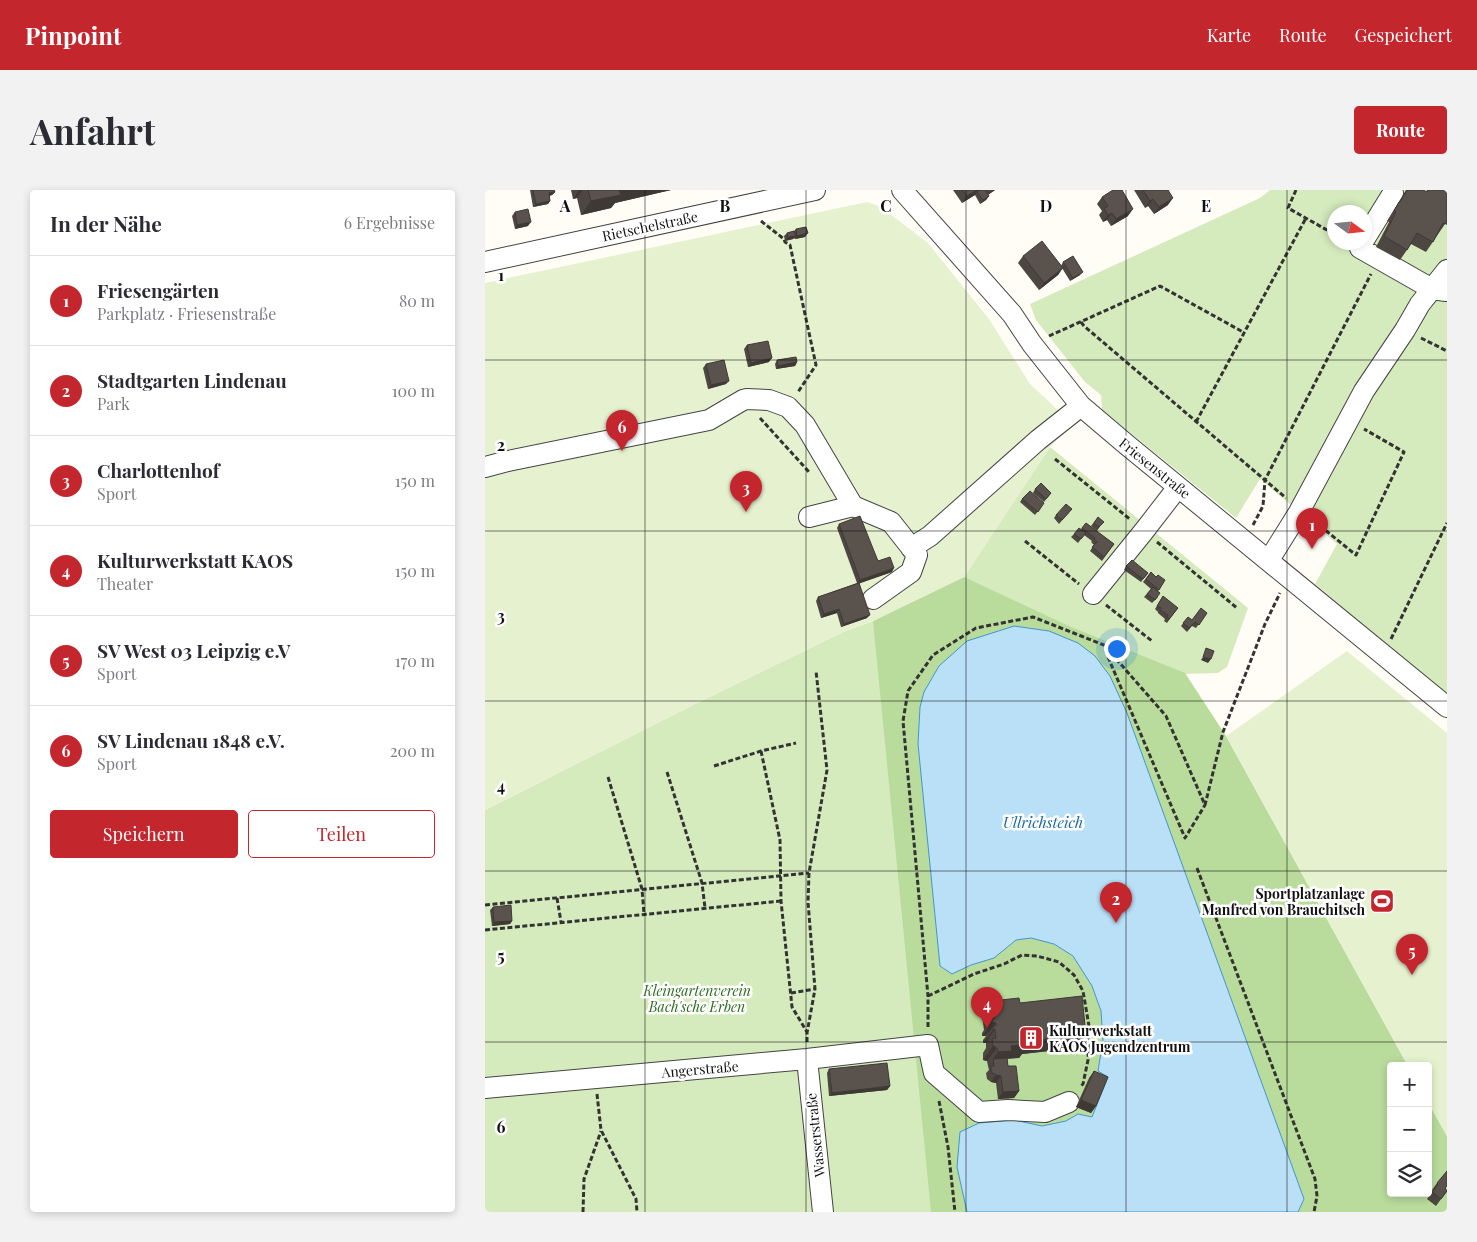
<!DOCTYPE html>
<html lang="de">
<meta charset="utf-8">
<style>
body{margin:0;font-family:"Playfair Display",serif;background:#f2f2f3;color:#2b2b33}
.controls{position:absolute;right:15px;bottom:15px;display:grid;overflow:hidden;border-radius:5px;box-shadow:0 2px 8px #0003}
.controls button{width:45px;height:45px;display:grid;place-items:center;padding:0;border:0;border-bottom:1px solid #e1e1e2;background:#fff;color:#2b2b33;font:25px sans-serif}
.compass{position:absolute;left:842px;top:15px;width:45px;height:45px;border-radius:50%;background:#fff;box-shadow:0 2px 8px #0003;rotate:105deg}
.you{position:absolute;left:631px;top:458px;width:18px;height:18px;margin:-12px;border:4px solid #fff;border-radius:50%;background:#1a73e8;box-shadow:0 0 0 8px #1a73e833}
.badge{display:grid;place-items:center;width:32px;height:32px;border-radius:50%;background:#c4262e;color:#fff;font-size:16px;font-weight:700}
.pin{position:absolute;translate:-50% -41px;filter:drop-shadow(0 1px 2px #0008)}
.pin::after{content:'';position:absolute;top:26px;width:18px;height:15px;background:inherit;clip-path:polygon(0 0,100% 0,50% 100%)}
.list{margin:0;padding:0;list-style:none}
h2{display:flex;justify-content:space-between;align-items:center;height:65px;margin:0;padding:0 20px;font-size:21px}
h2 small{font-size:16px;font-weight:400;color:#7c7c81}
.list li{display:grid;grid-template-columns:32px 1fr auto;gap:15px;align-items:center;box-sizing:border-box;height:90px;padding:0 20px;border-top:1px solid #e1e1e2}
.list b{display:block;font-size:19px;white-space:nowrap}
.list p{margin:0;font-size:16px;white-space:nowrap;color:#7c7c81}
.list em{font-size:16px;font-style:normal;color:#7c7c81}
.actions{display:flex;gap:10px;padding:15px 20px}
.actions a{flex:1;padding:11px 0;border:1px solid #c4262e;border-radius:5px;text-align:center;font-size:18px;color:#c4262e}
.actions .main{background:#c4262e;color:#fff}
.icon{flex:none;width:28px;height:28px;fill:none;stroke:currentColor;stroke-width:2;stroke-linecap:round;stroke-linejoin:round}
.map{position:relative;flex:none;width:962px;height:1022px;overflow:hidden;border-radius:5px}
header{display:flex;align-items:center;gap:30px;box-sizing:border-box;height:70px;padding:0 25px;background:#c4262e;color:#fff}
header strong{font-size:24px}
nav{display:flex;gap:28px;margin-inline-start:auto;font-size:18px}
.intro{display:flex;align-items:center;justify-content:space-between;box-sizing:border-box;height:120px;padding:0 30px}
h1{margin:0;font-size:35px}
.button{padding:12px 22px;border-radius:5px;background:#c4262e;color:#fff;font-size:18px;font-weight:700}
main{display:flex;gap:30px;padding:0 30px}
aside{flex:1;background:#fff;border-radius:5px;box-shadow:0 2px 8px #0003}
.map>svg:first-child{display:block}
.green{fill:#d5ebbd;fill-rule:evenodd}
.forest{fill:#b9dc9c}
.pitch{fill:#e6f2cf}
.water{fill:#b9e0f7;stroke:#3f96cf}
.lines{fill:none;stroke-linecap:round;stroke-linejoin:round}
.minor-casing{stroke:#444;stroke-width:22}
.path{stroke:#333;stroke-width:3;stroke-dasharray:5 2.5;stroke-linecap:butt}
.minor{stroke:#fff;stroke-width:20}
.wall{fill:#4d4742}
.shaded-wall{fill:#3f3936}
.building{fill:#5a524d;stroke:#3f3936}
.grid{fill:none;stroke:#111;stroke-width:1;stroke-opacity:0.55}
.labels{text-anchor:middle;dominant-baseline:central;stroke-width:5;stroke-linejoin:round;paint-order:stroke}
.street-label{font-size:14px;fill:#111;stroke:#fff}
.poi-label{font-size:14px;font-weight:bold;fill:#111;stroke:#fff;text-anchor:end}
.park-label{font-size:14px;font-style:italic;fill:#2f6b1f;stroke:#fff}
.water-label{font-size:15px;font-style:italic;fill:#1768a6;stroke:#fff}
.grid-label{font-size:16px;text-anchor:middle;font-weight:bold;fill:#111;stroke:#fff;stroke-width:5;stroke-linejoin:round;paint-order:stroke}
</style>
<header>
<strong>Pinpoint</strong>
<nav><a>Karte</a><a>Route</a><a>Gespeichert</a></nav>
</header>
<div class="intro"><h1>Anfahrt</h1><a class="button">Route</a></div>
<main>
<aside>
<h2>In der Nähe<small>6 Ergebnisse</small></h2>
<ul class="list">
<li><span class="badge">1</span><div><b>Friesengärten</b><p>Parkplatz · Friesenstraße</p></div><em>80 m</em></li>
<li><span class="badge">2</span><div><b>Stadtgarten Lindenau</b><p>Park</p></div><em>100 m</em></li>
<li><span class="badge">3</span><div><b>Charlottenhof</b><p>Sport</p></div><em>150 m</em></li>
<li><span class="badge">4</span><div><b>Kulturwerkstatt KAOS</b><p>Theater</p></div><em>150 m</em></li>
<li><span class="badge">5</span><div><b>SV West 03 Leipzig e.V</b><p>Sport</p></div><em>170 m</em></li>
<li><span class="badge">6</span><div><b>SV Lindenau 1848 e.V.</b><p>Sport</p></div><em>200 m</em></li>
</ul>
<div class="actions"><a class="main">Speichern</a><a>Teilen</a></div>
</aside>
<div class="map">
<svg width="962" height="1022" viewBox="0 0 962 1022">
<rect width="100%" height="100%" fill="#fffdf5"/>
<path class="green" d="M785 0H962V505L830 394 852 354 775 289 751 328 617 220 616 205 600 192 551 130 545 114 775 8ZM849 22H879V52H849Z
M565 257 763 418 742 477 733 483 700 484 738 542 906 876V1003L923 1022H0V620L210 514 358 442 388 431 479 387Z"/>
<path class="forest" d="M479 387 586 437 700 483 741 546 923 876H906V1003H943V912L962 946V1022H813L819 1009 642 523 625 487 610 466 439 502 435 517 433 554 455 776 467 784 486 775 509 768 531 750 547 748 569 754 588 766 607 796 616 821 618 850 614 881 623 887 607 927 593 924 581 931 557 936 529 930 472 977 482 1022H446L388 431Z"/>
<path class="pitch" d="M382 12 396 17 443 53 504 129 545 194 588 234 565 257 479 387 388 431 358 442 210 514 0 620V93Z
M862 461 962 543V946L943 912V876H923L741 546Z"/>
<path class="water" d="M529 436 564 441 593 453 610 466 625 486 642 523 819 1009 813 1022H482L472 977 475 942 494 933 529 930 557 936 581 931 593 924 607 927 623 887 613 881 618 850 616 821 607 796 588 766 569 754 546 748 531 750 509 768 486 775 467 784 455 776 433 554 435 517 439 502 454 476 482 451Z"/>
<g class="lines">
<defs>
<path id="minor" d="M417 0 527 124 547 154 596 216 642 255 962 517
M879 50 908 3
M878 52 875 58 947 99 961 101
M0 72 330 0
M0 277 23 271 224 230 258 210 262 209 284 210 303 217 320 235 368 316
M324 327 368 316 406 332 432 365 426 382 388 409
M426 358 445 346 553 250 596 216
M784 370 814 322 879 201 920 140 935 114 962 80
M608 404 659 341 693 297
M322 869 338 1022
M0 898 322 869 443 855 449 883 494 922 523 920 560 922 584 912"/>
</defs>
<use href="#minor" class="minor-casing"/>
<path class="path" d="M811 0 803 18 849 44
M276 31 299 49 300 52 305 55 331 175 313 202
M596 132 599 136 801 308
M564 146 675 96 758 142
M936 148 962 161
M275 228 325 283
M711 232 821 28
M570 269 646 330
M829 331 871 365 919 262 879 239
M768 335 778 316 780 290 886 84
M540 351 594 394
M672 352 752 418
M621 415 667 451
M906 449 962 333
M620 460 700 648 720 615
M276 561 295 650 296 711 307 817 322 842
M229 576 276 561 311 553
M182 582 217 693 220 718
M123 587 157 699 159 724
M712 678 830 989 832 1006 829 1022
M72 708 76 732
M0 715 324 683
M0 740 296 711
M306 803 330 799
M443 806 489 784 519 774 537 765 552 766 574 772 589 785 598 801 604 836 603 870 598 894 595 897
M443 837V806L418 531 423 501 448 465 491 438 548 427 619 455 681 526 720 615 738 542 780 434 795 403
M322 852V843L330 799 323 712 324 683 342 580 331 481
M112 904 116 940 151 1009 152 1022
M454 911 463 957 470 1022
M98 1022 99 989 116 941"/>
<use href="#minor" class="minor"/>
</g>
<path class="wall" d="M45 0H69L70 2 67 5 64 6 65 11 63 14 48 17Z
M86 0H186L130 13 126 18 96 25 92 8 88 9Z
M468 0H510L503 5 504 6 501 10 495 14 490 5 477 13Z
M649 0H684L683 1V15L669 24 663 16 660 18Z
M921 0H938L941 2 942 0H962V35L960 34 941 62 926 54 915 70 891 57 904 32 902 31Z
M617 7 643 26 626 36 622 30 618 32 614 25 617 21 612 14Z
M30 22 43 36 30 39 27 26Z
M311 39 320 47 310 49 309 48 308 49 300 51 299 46 302 43 309 41Z
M538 66 576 76 578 72 595 85 585 91 577 78 573 85 554 100 533 73Z
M262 155 284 172 263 177 259 159Z
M292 170 312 172 310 176 291 179 290 174Z
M221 174 241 194 223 199 218 178Z
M550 299 566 303 559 312 548 303Z
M537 309 559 313 550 325 535 312Z
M587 319 574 334 569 328 571 325Z
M613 327 616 335 612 341 606 336Z
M601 333 629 354 617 371 605 361 609 355 606 352 607 351 599 345 593 353 586 347 589 344 596 339Z
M354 334 393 371 407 382 374 393 382 428 356 437 352 423 336 428 331 411 333 407 372 393 352 338Z
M641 376 663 383 656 392 639 380Z
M666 382 671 387 680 390 673 401V407L667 413 659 407 666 399 658 392Z
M678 406 693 418 682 433 679 431 680 429 673 423V422L670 419Z
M722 423 711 438 707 436 702 442 696 436 703 427 707 430Z
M8 717 27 731 25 734 7 736 5 720Z
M507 811 535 813 591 858 537 864 534 868 522 869 523 876 534 901 529 908 513 909 511 893 506 892 502 889 501 883 504 880 503 876 502 871 498 870V863L501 858V853H498V850L501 846H497V843L499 840 497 825Z
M344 879 405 896 402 900 344 906 342 883Z
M609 881 611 916 606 923 591 917 604 888Z
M952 993 960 998 962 1001 951 1016 942 1009 948 1001 947 1000Z"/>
<path class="shaded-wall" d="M94 0H98L92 8 88 9Z
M134 0H186L130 13 126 18 96 25 106 11Z
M492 0H498L492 2 490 5 477 13 482 6Z
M508 0H510L501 6 504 3Z
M70 2 67 5 61 7 64 3Z
M504 6 501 10 495 14 498 10Z
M688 8 683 15 669 24 674 17Z
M668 9 663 16 660 18 665 11Z
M65 11 63 14 48 17 51 14Z
M648 19 643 26 626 36 631 29Z
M627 23 622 30 618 32 623 25Z
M46 32 43 36 30 39 32 35Z
M323 43 320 47 310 49 312 46Z
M311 46 308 49 300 51 303 47Z
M578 78 573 85 554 100 559 93Z
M598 82 595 85 585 91 588 88Z
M287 168 284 172 263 177 266 173Z
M312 172 310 176 291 179 293 176Z
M244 191 241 194 223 199 226 195Z
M409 378 407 382 373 394 375 390Z
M354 419 352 423 336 428 339 424Z
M385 425 382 428 356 437 359 434Z
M718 467 726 469 723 473 716 470Z
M27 731 25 734 7 736 9 732Z
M507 832 511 833 501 846H497Z
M510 839 501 853H498L508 840Z
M601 845 591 858 537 864 534 868 508 869 503 876 513 862 526 856 543 851Z
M508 856 512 858 502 871 498 870Z
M511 885 516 886 511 893 506 892Z
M405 896 402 900 344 906 347 903Z
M534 901 529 908 513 909 518 902Z
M596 910 611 916 606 923 591 917Z"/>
<path class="building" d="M48 0H69L70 2 64 3 65 11 51 14Z
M103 0H136H134L136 5 106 11Z
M477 0H492L482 6Z
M495 0H500L504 6 498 10 492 2Z
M628 0H637L648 19 631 29 627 23 623 25 619 18 623 16 617 7Z
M658 0H683L688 8 674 17 668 9 665 11Z
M922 0H938L942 2 943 0H962V30L960 34 958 33 948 52 932 43 922 60 899 46 911 22 909 21 914 12H915Z
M43 19 46 32 32 35 30 22Z
M321 37 323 43 312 46 311 39Z
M309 41 311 46 303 47 302 43Z
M557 51 578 78 559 93 538 66Z
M588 66 598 82 588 88 578 72Z
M283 151 287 168 266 173 262 155Z
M311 167 312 172 293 176 292 170Z
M239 170 244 191 226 195 221 174Z
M556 293 566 303 561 309 550 299Z
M545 301 559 313 553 322 537 309Z
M581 314 587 319 577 330 571 325Z
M375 326 393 371 405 367 409 378 375 390 354 334Z
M613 327 619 332 614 337 609 333Z
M601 333 629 354 619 367 607 357 612 352 609 349 610 348 597 338Z
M594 338 601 343 596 349 589 344Z
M647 370 663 383 658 389 641 376Z
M666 382 671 387 673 385 680 390 674 400 661 389Z
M374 393 385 425 359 434 354 419 339 424 333 407Z
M668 397 675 403 670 410 662 404Z
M678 406 693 418 684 429 682 427 683 425 675 420 676 418 672 416Z
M716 418 722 423 714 435 710 432 704 438 698 433 703 427 707 430Z
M721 458 729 461 726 469 718 467Z
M26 715 27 731 9 732 8 717Z
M597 806 601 845 543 851V854L526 856 527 861 513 862 512 858 508 856 507 849 511 848 510 839 508 840V837L511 835V833L507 832V829H509L507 811 534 808 535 813Z
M522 868 523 876H531L534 901 518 902 516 886 511 885 506 882V876H509L508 869Z
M402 873 405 896 347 903 344 879Z
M609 881 623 887 611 916 596 910Z
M962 981V996L960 998 962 1001 956 1009 947 1002 953 994 952 993Z"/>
<path class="grid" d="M160 0V1022M321 0V1022M481 0V1022M641 0V1022M802 0V1022M0 170H962M0 341H962M0 511H962M0 681H962M0 852H962"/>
<defs>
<symbol id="stadium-square" viewBox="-11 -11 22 22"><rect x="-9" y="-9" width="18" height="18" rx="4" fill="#c4262e" stroke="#fff"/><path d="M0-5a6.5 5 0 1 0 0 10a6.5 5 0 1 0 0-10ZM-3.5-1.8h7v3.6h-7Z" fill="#fff"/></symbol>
<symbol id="building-square" viewBox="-11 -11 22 22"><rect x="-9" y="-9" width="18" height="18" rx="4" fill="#c4262e" stroke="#fff"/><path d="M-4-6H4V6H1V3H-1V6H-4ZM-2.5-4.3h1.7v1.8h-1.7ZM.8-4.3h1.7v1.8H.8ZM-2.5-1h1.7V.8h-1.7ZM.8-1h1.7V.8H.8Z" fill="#fff"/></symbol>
</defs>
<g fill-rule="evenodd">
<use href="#stadium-square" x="883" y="697" width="28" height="28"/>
<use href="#building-square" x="532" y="834" width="28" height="28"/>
</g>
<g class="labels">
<g class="street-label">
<text transform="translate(165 36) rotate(-12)">Rietschelstraße</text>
<text transform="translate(670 278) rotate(39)">Friesenstraße</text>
<text transform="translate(215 879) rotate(-5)">Angerstraße</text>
<text transform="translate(330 945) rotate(-96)">Wasserstraße</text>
</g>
<g class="poi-label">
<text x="880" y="703">Sportplatzanlage<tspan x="880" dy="16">Manfred von Brauchitsch</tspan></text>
<text x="564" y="840" text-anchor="start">Kulturwerkstatt<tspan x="564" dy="16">KAOS Jugendzentrum</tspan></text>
</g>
<g class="park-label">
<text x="212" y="800">Kleingartenverein<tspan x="212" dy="16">Bach'sche Erben</tspan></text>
</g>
<g class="water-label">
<text x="558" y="632">Ullrichsteich</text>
</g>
</g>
<g class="grid-label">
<text x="80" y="22">A</text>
<text x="240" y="22">B</text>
<text x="401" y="22">C</text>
<text x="561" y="22">D</text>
<text x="721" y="22">E</text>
<text x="16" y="91">1</text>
<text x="16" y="261">2</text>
<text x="16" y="432">3</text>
<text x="16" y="602">4</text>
<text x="16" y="772">5</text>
<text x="16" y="943">6</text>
</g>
</svg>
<div class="controls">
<button>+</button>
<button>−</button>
<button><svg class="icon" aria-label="layers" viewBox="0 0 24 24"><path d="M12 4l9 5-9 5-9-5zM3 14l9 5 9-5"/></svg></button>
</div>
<svg class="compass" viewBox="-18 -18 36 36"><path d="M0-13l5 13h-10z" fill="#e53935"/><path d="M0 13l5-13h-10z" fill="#7c7c81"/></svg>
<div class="you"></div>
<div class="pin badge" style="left:827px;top:359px">1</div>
<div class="pin badge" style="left:631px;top:733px">2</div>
<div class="pin badge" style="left:261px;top:322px">3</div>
<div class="pin badge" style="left:502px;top:838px">4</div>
<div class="pin badge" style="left:927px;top:785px">5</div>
<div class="pin badge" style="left:137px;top:261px">6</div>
</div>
</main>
